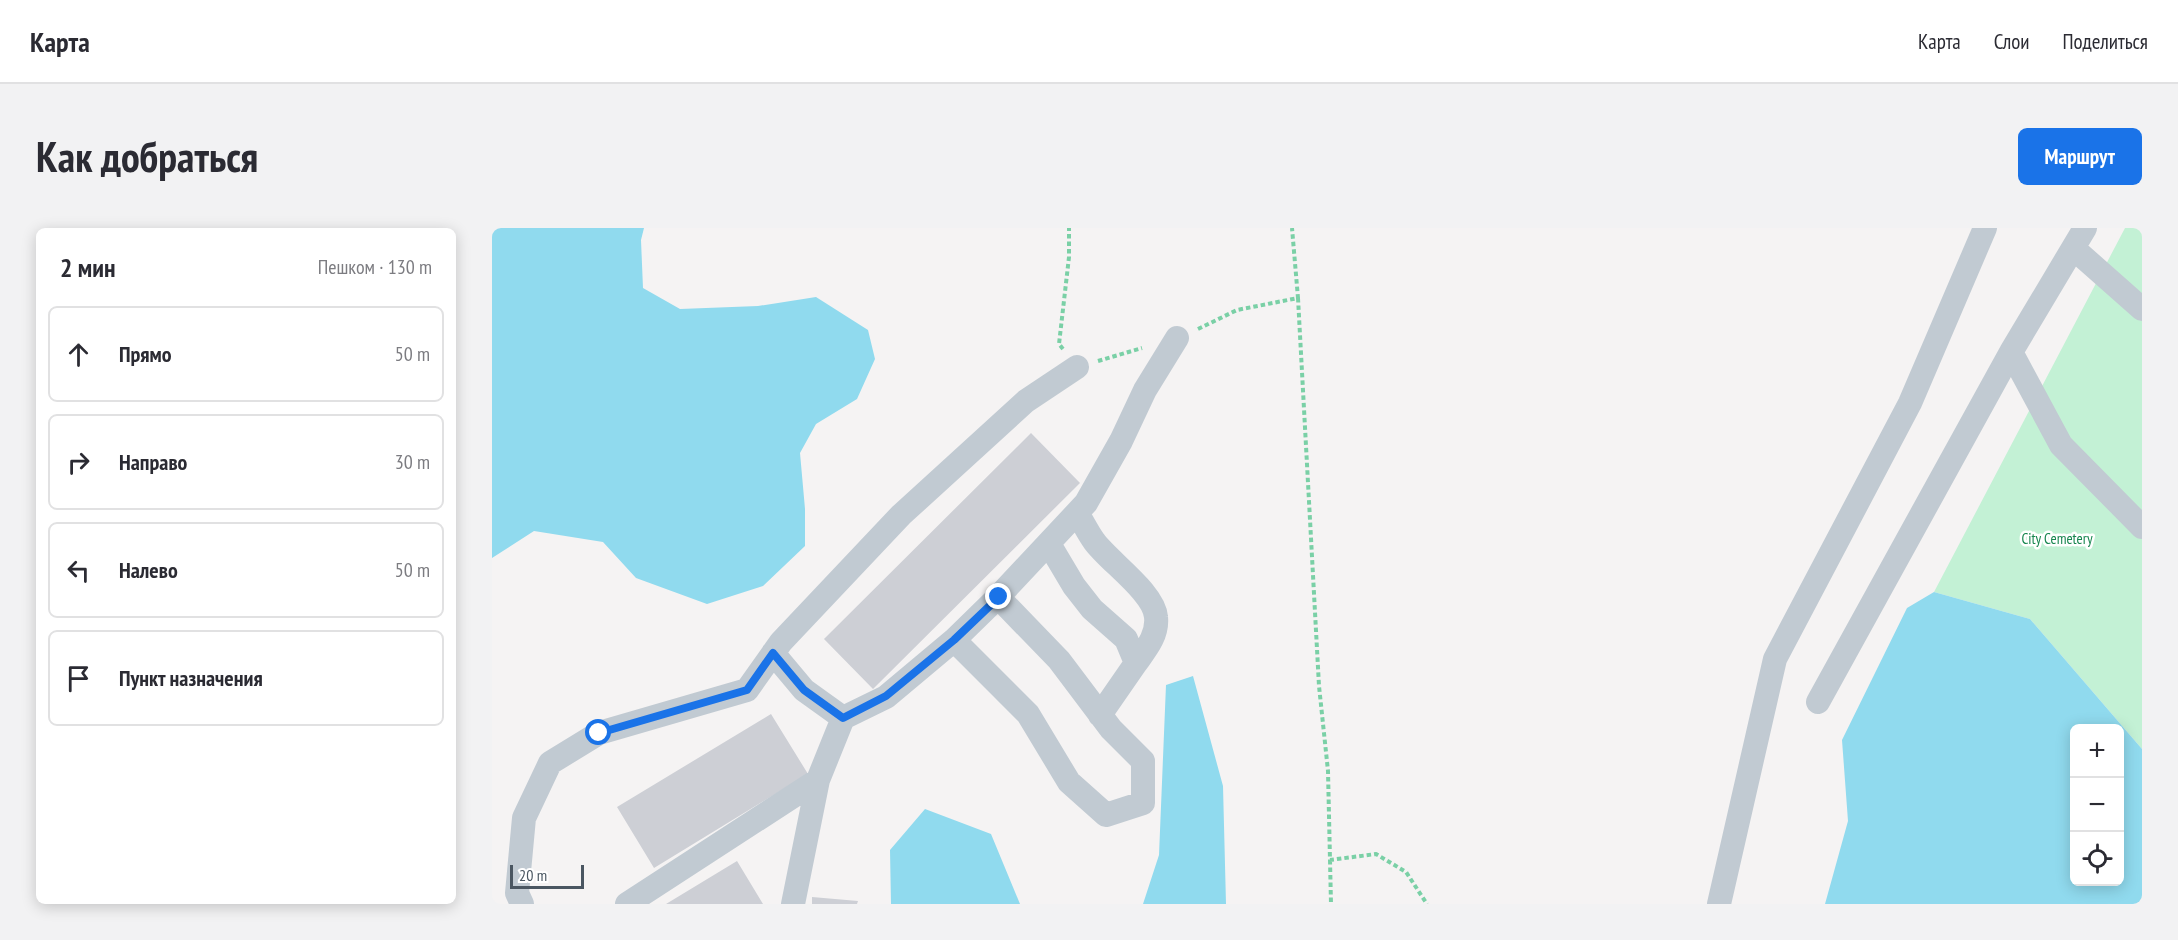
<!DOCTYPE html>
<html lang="ru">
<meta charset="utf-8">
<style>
body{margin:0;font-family:"PT Sans Narrow",sans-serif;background:#f2f2f3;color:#2b2b33}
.controls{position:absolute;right:18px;bottom:18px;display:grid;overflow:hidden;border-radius:9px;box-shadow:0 3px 15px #0003}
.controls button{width:54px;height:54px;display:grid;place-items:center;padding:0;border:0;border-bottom:2px solid #e1e1e2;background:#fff;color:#2b2b33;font:30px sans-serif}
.scale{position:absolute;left:18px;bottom:15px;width:74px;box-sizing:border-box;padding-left:6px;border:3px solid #4a5661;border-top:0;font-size:16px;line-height:21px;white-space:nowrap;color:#4a5661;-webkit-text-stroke:4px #fff;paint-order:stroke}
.stop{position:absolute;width:18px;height:18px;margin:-14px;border:4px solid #1a73e8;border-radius:50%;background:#fff}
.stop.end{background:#1a73e8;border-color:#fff;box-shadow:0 2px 6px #0008}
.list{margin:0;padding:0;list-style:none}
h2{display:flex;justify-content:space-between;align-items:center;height:78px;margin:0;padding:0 24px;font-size:26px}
h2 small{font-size:20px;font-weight:400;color:#7c7c81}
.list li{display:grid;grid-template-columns:39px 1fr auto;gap:18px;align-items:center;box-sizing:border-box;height:96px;margin:0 12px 12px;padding:0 12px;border:2px solid #e1e1e2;border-radius:9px}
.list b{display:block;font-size:22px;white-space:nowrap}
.list em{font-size:20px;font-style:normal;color:#7c7c81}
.icon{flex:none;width:33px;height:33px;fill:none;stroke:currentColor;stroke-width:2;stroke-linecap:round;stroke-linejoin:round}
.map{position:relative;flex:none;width:1650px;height:676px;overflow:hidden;border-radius:9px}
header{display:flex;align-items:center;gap:36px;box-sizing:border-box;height:84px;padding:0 30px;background:#fff;border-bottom:2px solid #e1e1e2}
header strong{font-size:28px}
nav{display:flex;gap:33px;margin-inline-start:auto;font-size:21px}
.intro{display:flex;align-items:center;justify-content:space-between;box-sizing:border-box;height:144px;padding:0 36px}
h1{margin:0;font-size:42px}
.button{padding:15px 27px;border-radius:9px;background:#1a73e8;color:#fff;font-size:21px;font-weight:700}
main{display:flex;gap:36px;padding:0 36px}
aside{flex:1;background:#fff;border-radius:9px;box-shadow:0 3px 15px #0003}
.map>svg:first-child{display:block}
.green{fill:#c3f1d5}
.water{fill:#90daee;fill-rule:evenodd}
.building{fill:#cdcfd5}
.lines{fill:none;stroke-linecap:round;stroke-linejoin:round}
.path{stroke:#7ad0a6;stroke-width:4;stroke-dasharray:4.5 3;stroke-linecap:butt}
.minor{stroke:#c1cad2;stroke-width:24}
.route{stroke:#1a73e8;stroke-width:8}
.labels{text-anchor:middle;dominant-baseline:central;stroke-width:5;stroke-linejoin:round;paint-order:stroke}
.park-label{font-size:15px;fill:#17864f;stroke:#fff}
</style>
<header>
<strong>Карта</strong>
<nav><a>Карта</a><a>Слои</a><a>Поделиться</a></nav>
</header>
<div class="intro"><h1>Как добраться</h1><a class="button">Маршрут</a></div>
<main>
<aside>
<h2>2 мин<small>Пешком · 130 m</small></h2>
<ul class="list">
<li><svg class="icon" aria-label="ahead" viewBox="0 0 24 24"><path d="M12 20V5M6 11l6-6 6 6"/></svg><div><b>Прямо</b></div><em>50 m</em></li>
<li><svg class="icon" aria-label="right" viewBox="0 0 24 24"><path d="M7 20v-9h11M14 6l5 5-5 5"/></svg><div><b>Направо</b></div><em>30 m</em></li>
<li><svg class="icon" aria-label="left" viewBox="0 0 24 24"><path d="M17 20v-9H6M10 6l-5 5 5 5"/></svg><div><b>Налево</b></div><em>50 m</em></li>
<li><svg class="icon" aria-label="arrive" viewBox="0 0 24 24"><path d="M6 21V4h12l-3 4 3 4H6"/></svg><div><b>Пункт назначения</b></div></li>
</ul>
</aside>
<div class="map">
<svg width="1650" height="676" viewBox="0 0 1650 676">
<rect width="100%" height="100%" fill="#f5f3f3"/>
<path class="green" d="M1633 0H1650V521L1538 391 1442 364Z"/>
<path class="water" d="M0 0H152L149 12 151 60 188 81 266 78 324 69 376 102 383 131 365 171 324 196 308 225 313 281V318L271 358 215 376 144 350 111 314 42 303 0 330Z
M1442 364 1538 391 1650 521V676H1333L1356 593 1350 512 1415 380ZM1582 500H1628V654H1582Z
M701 448 731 558 734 676H651L667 627 674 457Z
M433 581 499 606 528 676H399L398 622Z"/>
<path class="building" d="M539 205 588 255 381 461 332 411Z
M279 486 316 546 162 640 125 579Z
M245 633 271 676H174Z
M320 669 366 673 365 676H320Z"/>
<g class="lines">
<path class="path" d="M806 70 827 458 836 543 838 632 884 626 914 644 935 676
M706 101 745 82 806 70 800 0
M571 121 567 116 577 29V0
M606 133 650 120
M838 632 839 676"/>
<path class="minor" d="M1581 20 1650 81
M1519 124 1569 217 1650 299
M585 285C591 294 596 305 602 313 616 333 662 364 664 389 666 407 654 421 644 435
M557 316 582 358 600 381 634 411 644 435 608 487
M506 369 567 432 619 501 651 533V575L614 587 577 554 536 486 462 412Z
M506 369 594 275 629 213 653 162 685 110
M281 425 312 462 351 490 394 469 462 412
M1326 474 1519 124 1593 0
M30 676 25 665 32 590 58 535 107 505 255 462 289 414 409 287 534 173 585 139
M135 676 326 552
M301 676 326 552 351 490
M1227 676 1283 431 1418 175 1493 0"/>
</g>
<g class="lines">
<path class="route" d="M107 505 255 462 281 425 312 462 351 490 394 468 462 412 507 369"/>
</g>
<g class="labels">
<g class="park-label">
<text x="1565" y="310">City Cemetery</text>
</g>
</g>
</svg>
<div class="controls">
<button>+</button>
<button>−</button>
<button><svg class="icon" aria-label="locate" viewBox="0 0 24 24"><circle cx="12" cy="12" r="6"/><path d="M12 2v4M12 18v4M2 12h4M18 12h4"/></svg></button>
</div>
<div class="scale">20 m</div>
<div class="stop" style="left:107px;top:505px"></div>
<div class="stop end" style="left:507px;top:369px"></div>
</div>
</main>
